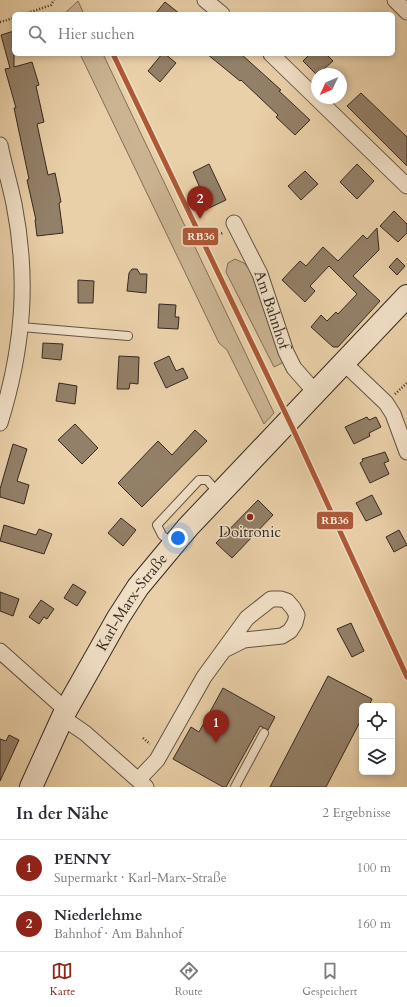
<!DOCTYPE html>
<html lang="de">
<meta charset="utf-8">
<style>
body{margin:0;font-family:Cardo,serif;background:#f2f2f3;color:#2b2b33}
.controls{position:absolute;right:12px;bottom:12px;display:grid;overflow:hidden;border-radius:6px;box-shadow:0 2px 6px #0003}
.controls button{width:36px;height:36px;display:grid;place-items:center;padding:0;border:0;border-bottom:1px solid #e1e1e2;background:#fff;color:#2b2b33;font:20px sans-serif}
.compass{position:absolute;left:311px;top:68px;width:36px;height:36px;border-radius:50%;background:#fff;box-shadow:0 2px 6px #0003;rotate:226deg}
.you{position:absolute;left:178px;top:538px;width:14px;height:14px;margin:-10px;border:3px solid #fff;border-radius:50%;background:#1a73e8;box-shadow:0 0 0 6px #1a73e833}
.badge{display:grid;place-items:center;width:26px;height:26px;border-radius:50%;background:#8f2418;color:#fff;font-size:13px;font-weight:700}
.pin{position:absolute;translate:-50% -33px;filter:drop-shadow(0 1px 2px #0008)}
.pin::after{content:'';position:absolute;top:21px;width:14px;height:12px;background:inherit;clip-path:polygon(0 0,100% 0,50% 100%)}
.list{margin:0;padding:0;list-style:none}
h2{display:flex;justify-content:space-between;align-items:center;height:52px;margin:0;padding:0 16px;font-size:17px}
h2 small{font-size:13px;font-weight:400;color:#7c7c81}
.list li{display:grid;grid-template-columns:26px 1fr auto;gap:12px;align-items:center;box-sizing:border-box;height:56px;padding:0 16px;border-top:1px solid #e1e1e2}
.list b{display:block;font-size:15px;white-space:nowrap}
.list p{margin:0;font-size:13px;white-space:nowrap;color:#7c7c81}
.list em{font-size:13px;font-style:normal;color:#7c7c81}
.icon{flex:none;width:22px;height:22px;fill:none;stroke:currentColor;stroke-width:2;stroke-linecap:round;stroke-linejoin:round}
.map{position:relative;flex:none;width:407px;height:787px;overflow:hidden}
.search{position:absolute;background:#fff;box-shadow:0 2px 6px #0003;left:12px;right:12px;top:12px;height:44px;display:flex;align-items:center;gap:10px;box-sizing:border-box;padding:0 14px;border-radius:6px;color:#7c7c81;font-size:15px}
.sheet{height:164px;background:#fff}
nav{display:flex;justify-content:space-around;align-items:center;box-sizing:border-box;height:56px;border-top:1px solid #e1e1e2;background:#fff;font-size:11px;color:#7c7c81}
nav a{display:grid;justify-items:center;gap:2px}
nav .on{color:#8f2418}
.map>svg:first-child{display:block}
.green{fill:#cbb492;stroke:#806e5a}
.building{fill:#938068;stroke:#352922}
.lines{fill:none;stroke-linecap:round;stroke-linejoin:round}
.lane-casing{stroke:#625344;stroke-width:10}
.street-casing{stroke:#625344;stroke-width:17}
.secondary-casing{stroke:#352922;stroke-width:24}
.path{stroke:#352922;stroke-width:2.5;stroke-dasharray:1 2;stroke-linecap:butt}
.lane{stroke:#f1e0c7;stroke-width:8}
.street{stroke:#f1e0c7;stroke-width:15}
.secondary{stroke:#f1e0c7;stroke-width:22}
.rail-1-casing{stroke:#f1e0c7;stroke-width:8}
.rail-1{stroke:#ad5937;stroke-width:5}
.poi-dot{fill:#8f2418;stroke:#f1e0c7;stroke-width:1.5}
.labels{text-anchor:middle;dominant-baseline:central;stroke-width:3;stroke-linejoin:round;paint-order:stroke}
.street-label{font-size:15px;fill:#352922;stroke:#f1e0c7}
.poi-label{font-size:15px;fill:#352922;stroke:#f1e0c7}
.line-badge{stroke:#f1e0c7;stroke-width:1.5}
.badge-label{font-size:11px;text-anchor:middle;font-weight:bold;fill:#fff}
</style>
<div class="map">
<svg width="407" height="787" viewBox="0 0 407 787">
<rect width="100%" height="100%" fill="#ead0a9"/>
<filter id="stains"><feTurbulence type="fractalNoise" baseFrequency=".005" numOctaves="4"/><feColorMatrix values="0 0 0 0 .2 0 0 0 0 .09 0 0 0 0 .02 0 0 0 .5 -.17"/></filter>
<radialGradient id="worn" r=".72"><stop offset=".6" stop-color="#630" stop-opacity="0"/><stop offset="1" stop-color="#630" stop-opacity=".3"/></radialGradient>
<path class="green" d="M78 1 84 14H64Z
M80 54H103L274 413 264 424 227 350 219 343Z
M235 259 244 263 254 275 284 362 274 367 226 272 228 263Z"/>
<path class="building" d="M165 2 180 14H155Z
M14 31V67L32 62 39 85 36 86 44 122 37 124 48 175 55 173 61 202 59 203 63 233 37 236 35 220H36L27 180 29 179 14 108H16L5 69 10 68 1 35Z
M162 54H165L176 63 160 82 148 71Z
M207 54H241L281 90 279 91 310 120 295 135 276 117 278 115 241 80 240 81Z
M310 54H326L333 61 317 75 303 61Z
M361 93 407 137V166L347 106Z
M209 164 226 200 209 208 193 172Z
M357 164 374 181 357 199 340 182Z
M305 171 318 184 301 200 288 186Z
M394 211 407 224V233L398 242 380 226Z
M377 228 379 250 353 276 380 301 338 347H333L311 327 321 315 327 321 336 312 338 314 357 294 329 266 310 286 315 291 305 302 282 280 300 261 306 266 323 247 338 261 363 235 367 239Z
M397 258 405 266 397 275 389 267Z
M132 269H137L140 274H147L146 293 127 291 129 273Z
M78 280 94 281 93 303H78Z
M159 304 176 305 175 317H179L178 329 158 328Z
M43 343 63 344 61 360 42 358Z
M119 356 139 357 138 384 130 383 129 389H117Z
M169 356 176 371 183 368 188 378 166 388 154 363Z
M59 383 77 386 75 404 56 401Z
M367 417 369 420 376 417 381 427 369 433 370 436 354 444 345 427Z
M75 424 98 448 82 464 58 440Z
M195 430 207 441 142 507 118 483 158 441 172 455Z
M13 444 27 449 17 481 29 485 24 504 0 497V489Z
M385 452 389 461 384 463 389 474 370 483 360 463 363 461 362 459Z
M372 495 382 514 366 521 356 503Z
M258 500 273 515 232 558 216 543Z
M121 518 136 530 123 546 108 533Z
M4 525 36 535 39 529 52 534 44 554 0 541Z
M399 530 407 545 394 552 386 537Z
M73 584 86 592 77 606 64 598Z
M0 592 19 599 13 616 0 611Z
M41 600 54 609 47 619 44 617 39 624 29 617Z
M351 623 364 651 352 657 337 629Z
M328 676 372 699 369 706H362V718L326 787H270Z
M223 688 275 717 268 730 260 726 226 787H223L173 759 191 727 199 732Z
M9 735 19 740 0 781V739L6 741Z"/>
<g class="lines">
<defs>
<path id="lane" d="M21 327 128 336
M172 544 162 535 157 525 199 480H207L218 493
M235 787 264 733"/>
<g id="street">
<path d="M205 0 222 14"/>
<path d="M395 0 407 12"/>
<path d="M271 54 407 186"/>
<path d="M0 145C4 165 10 184 14 204 29 280 23 349 0 423"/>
<path id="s1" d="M234 223 260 274 286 352 294 368 316 393"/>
<path d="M344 363 386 403 393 414 407 452"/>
<path d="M0 651 66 710"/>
<path d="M63 718 85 733 146 787"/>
<path d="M139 779 157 760 204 677 247 618 271 599H281L287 601 293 608 297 615 295 623 290 631 282 636 244 640 224 650"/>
</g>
<g id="secondary">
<path id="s2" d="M31 787 66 710 118 618 138 587 188 527 407 296"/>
</g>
</defs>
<use href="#lane" class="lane-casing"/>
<use href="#street" class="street-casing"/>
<use href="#secondary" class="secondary-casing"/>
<path class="path" d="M25 14 51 5 54 0
M0 22 14 18
M207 238 223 233
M395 394 407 383
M143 738 150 744"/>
<use href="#lane" class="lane"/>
<use href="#street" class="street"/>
<use href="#secondary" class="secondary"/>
<defs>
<path id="rail-1" d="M113 54 293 429 407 677"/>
</defs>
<use href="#rail-1" class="rail-1-casing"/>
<use href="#rail-1" class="rail-1"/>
</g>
<circle class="poi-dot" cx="250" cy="517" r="4"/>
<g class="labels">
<g class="street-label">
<text stroke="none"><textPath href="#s1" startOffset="95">Am Bahnhof</textPath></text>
<text stroke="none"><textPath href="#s2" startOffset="211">Karl-Marx-Straße</textPath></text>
</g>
<g class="poi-label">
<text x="250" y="532">Doitronic</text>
</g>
</g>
<g class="line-badge">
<rect x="182" y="227" width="37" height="19" rx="4" fill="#ad5937"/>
<rect x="316" y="511" width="38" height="19" rx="4" fill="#ad5937"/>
</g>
<g class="badge-label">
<text x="201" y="240">RB36</text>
<text x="335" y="524">RB36</text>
</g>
<rect width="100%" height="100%" filter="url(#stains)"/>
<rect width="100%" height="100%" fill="url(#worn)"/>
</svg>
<div class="controls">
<button><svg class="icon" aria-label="locate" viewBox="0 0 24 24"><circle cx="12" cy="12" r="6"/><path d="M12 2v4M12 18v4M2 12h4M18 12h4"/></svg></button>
<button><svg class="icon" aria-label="layers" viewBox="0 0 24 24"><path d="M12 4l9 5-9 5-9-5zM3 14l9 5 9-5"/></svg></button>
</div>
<svg class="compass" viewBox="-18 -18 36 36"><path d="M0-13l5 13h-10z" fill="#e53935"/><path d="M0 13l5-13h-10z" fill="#7c7c81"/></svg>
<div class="you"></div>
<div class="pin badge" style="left:216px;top:743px">1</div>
<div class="pin badge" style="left:200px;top:219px">2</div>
<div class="search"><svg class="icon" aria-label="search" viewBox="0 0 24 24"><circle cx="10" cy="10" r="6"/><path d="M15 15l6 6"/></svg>Hier suchen</div>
</div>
<section class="sheet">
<h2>In der Nähe<small>2 Ergebnisse</small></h2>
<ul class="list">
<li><span class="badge">1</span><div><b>PENNY</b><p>Supermarkt · Karl-Marx-Straße</p></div><em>100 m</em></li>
<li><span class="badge">2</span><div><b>Niederlehme</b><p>Bahnhof · Am Bahnhof</p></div><em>160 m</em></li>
</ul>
</section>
<nav>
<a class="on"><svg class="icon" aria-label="map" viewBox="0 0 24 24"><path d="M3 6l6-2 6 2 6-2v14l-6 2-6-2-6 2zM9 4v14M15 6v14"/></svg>Karte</a>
<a><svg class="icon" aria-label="directions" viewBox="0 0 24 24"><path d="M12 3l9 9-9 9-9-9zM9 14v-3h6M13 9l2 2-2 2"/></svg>Route</a>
<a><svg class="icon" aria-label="saved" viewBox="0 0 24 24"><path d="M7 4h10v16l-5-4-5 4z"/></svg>Gespeichert</a>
</nav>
